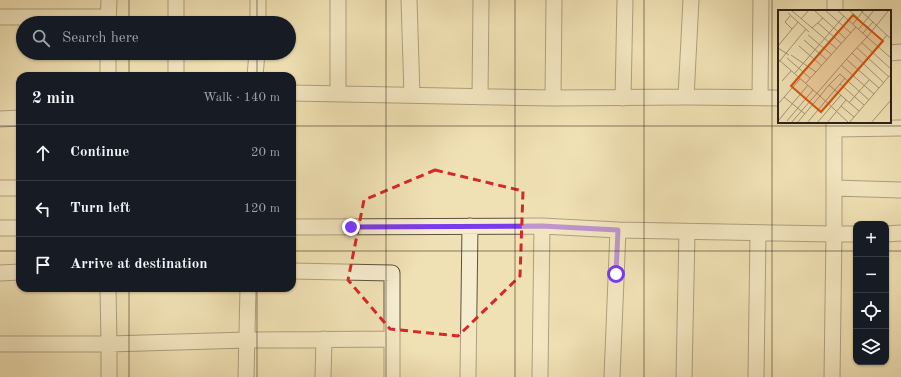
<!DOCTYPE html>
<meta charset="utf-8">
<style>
body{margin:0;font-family:"Old Standard TT",serif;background:#242831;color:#f1f3f6}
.controls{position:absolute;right:12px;bottom:12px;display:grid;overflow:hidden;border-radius:8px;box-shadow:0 1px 3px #0004}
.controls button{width:36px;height:36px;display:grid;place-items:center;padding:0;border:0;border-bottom:1px solid #363941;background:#171b24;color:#f1f3f6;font:20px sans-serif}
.stop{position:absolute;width:12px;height:12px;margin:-9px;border:3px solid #7c3aed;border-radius:50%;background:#fff}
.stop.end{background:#7c3aed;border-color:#fff;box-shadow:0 1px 4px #0008}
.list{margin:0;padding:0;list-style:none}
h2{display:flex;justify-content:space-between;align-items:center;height:52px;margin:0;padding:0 16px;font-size:17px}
h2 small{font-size:13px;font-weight:400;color:#9ea1a6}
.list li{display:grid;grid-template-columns:26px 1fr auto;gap:12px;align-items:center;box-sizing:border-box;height:56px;padding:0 16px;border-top:1px solid #363941}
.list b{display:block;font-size:15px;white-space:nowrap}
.list em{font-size:13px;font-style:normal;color:#9ea1a6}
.icon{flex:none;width:22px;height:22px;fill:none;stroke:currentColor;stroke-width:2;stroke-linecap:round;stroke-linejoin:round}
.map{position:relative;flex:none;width:901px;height:377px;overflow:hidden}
.search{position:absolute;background:#171b24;box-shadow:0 1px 3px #0004;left:16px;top:16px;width:280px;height:44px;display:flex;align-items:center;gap:10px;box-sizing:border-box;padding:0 14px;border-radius:22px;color:#9ea1a6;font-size:15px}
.panel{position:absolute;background:#171b24;box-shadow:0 1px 3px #0004;left:16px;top:72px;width:280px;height:220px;border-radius:12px}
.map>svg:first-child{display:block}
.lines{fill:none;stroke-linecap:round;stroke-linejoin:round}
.minor-casing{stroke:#5e513f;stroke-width:17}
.minor{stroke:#f5ecce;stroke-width:15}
.route{stroke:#7c3aed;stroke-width:5}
.marked{fill:none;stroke:#d62828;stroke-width:3;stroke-dasharray:8 5;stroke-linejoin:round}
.grid{fill:none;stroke:#2e2118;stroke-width:1;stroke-opacity:0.55}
.inset-road{fill:none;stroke:#a29476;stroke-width:1}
.view{fill:#d5530d;fill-opacity:0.15;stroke:#d5530d;stroke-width:2}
.inset-edge{fill:none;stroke:#2e2118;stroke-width:2}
</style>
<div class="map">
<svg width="901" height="377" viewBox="0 0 901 377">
<rect width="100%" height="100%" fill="#f0e1b4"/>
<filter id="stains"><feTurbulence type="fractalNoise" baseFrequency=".005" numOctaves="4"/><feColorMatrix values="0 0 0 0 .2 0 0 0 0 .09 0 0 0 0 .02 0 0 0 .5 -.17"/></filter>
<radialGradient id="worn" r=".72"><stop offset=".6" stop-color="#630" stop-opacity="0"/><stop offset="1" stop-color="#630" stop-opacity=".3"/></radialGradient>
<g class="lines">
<defs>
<path id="minor" d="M176 0V23
M258 0V23
M409 0 412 95
M835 11V0
M0 17H108
M108 23 109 0
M176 53V76
M890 53 901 52
M108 76V53
M255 76 257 53
M292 93 553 98 686 97 779 98
M338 94V0
M480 97 481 0
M686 97 691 0
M760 97 761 0
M553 98 554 0
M623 98 625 0
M0 119 20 118
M834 122V234H856
M834 129 901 128
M0 188H20
M834 188 901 190
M292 227 542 226 618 230
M0 228H20
M886 234 901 233
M292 271 392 273V377
M0 273 20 272
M108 288 109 344V377
M0 344H109L247 340 392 339
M246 377 248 288
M323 377 324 339
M468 377 470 226
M540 377 542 226
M612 377 618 230 834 234 832 377
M684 377 687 232
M756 377 758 233"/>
</defs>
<use href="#minor" class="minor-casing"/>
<use href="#minor" class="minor"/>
</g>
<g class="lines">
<path class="route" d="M351 227 542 226 618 230 616 274"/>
</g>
<path d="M0 0H901V377H0ZM435 170 523 191 520 276 458 336 390 329 348 280 364 200Z" fill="#f0e1b4" fill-opacity=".55" fill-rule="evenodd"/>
<path class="marked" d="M435 170 523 191 520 276 458 336 390 329 348 280 364 200Z"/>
<path class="grid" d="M129 0V23M257 0V23M386 0V377M515 0V377M644 0V377M772 0V377M129 53V76M257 53V76M0 126H20M292 126H901M0 251H20M292 251H856M886 251H901M129 288V377M257 288V377"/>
<g transform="translate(778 10)">
<rect width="113" height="113" fill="#f0e1b4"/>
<path class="inset-road" d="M13 0 59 39M36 0 68 29M47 0 73 23M59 0 89 27 111 0M71 0 80 8M82 0 113 29M10 3 31 22M12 6 7 12 14 19M23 9 31 0M40 13 64 34M75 14 86 0M34 18 45 8M81 19 96 0M85 23 95 12M30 25 54 45M26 30 49 50M83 32 113 59M0 36 20 12M21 36 44 56M0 38 11 45M79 38 111 67M13 45 38 62M9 48 32 68M0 49 42 86 19 113M68 49 101 78M0 53 28 19M63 55 96 84M16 64 66 6M4 71 13 61M70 71 109 25M28 73 78 17M106 73 74 43 89 27 113 48M62 74 86 95M51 75 81 101M6 87 27 104M71 93 91 70M0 94 22 69M63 96 76 107M0 111 30 75M9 111 35 80M13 113 74 43M29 113 67 68M39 113 63 85M49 113 68 90M71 113 42 86 51 75 62 64 91 90M71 113 113 64M93 113 113 90"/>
<path class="view" d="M75 5 105 31 43 102 13 76Z"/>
<rect width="113" height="113" class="inset-edge"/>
</g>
<rect width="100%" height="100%" filter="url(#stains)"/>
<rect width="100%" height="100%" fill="url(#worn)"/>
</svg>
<div class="controls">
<button>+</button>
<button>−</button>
<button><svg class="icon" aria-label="locate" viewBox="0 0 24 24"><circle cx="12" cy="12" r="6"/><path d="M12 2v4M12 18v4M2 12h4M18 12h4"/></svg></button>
<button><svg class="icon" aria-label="layers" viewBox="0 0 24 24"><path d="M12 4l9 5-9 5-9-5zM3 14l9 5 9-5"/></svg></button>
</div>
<div class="stop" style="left:616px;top:274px"></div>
<div class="stop end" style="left:351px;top:227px"></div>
<div class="search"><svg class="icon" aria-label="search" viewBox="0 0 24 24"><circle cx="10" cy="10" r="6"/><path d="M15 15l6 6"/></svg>Search here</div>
<section class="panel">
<h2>2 min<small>Walk · 140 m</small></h2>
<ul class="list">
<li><svg class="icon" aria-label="ahead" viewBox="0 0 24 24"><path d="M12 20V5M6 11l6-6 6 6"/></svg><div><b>Continue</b></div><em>20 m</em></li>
<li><svg class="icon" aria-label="left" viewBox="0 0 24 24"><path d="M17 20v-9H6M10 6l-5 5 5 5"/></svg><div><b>Turn left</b></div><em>120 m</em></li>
<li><svg class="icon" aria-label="arrive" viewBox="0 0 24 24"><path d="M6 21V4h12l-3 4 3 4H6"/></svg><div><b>Arrive at destination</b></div></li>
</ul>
</section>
</div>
